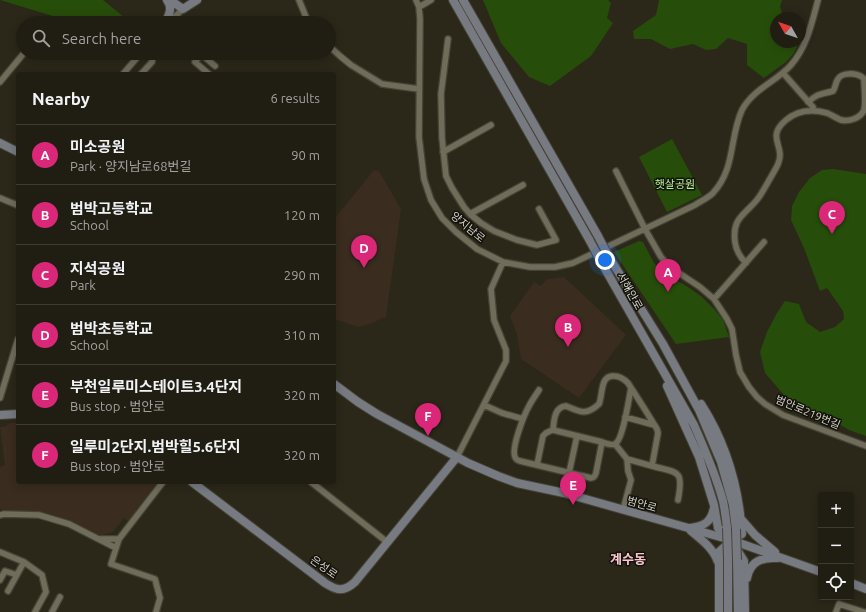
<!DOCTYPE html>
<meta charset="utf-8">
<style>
body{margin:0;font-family:Ubuntu,"Noto Sans KR",sans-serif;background:#28271c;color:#f1f3f6}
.controls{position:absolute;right:12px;bottom:12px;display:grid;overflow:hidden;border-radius:4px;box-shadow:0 2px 10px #0003}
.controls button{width:36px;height:36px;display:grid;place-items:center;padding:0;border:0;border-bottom:1px solid #3d3c33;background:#201e13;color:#f1f3f6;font:20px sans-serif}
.compass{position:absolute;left:770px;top:12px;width:36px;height:36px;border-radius:50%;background:#201e13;box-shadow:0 2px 10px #0003;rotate:310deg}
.you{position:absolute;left:605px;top:260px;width:14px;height:14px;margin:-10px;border:3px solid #fff;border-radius:50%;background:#1a73e8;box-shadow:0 0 0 6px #1a73e833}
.badge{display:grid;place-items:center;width:26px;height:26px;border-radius:50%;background:#db2777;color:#fff;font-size:13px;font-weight:700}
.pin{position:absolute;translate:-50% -33px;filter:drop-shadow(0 1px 2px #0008)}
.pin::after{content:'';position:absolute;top:21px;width:14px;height:12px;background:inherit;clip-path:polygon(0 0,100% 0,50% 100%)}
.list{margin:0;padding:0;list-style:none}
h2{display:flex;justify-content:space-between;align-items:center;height:52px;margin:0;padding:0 16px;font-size:17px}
h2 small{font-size:13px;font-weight:400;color:#a2a2a0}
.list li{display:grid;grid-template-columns:26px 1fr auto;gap:12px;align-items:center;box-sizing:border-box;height:60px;padding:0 16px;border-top:1px solid #3d3c33}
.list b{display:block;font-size:15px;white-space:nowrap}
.list p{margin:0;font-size:13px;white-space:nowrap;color:#a2a2a0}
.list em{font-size:13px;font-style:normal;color:#a2a2a0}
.icon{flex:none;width:22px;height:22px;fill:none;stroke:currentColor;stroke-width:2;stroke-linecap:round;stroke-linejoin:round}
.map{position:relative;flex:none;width:866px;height:612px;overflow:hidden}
.search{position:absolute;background:#201e13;box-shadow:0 2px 10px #0003;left:16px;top:16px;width:320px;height:44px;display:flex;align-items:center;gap:10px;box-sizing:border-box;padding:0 14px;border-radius:22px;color:#a2a2a0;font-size:15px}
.panel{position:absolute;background:#201e13;box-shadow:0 2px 10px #0003;left:16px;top:72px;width:320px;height:412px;border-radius:4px}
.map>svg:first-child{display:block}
.education{fill:#3a2c1f}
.green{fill:#274d0a}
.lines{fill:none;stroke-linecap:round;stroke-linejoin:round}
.street-casing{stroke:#454337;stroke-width:8}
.secondary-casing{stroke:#454337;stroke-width:10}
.street{stroke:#6f6c5a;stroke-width:5.5}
.secondary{stroke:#777a81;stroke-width:8}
.secondary-bridge-casing{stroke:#454337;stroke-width:10;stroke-linecap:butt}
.secondary-bridge{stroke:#777a81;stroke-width:8}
.labels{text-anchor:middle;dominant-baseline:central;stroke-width:3;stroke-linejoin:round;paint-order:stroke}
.park-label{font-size:11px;fill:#b5f294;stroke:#12110a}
.street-label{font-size:11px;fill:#d4d2c8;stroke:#12110a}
.quarter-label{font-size:13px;font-weight:bold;fill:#f9c6d0;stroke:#12110a}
</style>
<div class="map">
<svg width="866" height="612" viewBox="0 0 866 612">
<rect width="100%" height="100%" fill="#2b2819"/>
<path class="education" d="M374 170 379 171 401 209 386 317H385L370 324 359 327 334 319V219Z
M564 277 626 335 579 398 521 359 517 334 510 316 534 282 541 286 547 279Z
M18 422V482H158L136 510 137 514 130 523 124 518 113 532 100 536 70 522 0 509V467L5 465 0 427H4L10 423Z"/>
<path class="green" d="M0 0H103L125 18 56 17Z
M483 0H608L611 3 607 18 613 23 591 56 550 86 529 77 501 43Z
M659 0H782L780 6 783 18H776V42H799L794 53 786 62 764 78 747 65V44L728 38 716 49 706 50 693 44 670 49 651 39H634L633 31 656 15Z
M672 139 702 195 667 212 639 157Z
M833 169 866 174V436L849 430 839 424 827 422 784 395 765 373 760 352 767 332 777 313 785 301 799 304 806 322 820 332 835 327 844 319 843 311 827 288 820 291 804 248 791 220 792 206 799 192 810 178 822 170Z
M639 241 643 242 654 263 665 274 688 287 702 297 714 309 723 320 729 337 676 344 614 252Z"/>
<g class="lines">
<defs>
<path id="street" d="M299 0 306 17 310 23
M416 0 419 7 420 19 419 137 424 179 431 200 442 218 456 232 477 249 503 262 530 267H555L573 263 695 205C701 201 708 198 713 193 736 168 729 138 742 110 753 89 776 82 791 65 807 47 812 22 818 0
M419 7 431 0
M52 23 56 21 61 23
M99 23 117 20 130 23
M168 23 183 9
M179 23H190
M448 39 441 94 442 138 446 176 452 188 464 207 470 214 481 223 494 231 517 240 537 245 556 240 539 209
M329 46 340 56 351 65 382 84 419 89
M783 73 813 107
M123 74 141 53
M141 74 152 62 153 56 156 53
M209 74 195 62 201 54 215 66
M0 82 24 53
M443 152 491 125
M616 171 645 229 661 257 670 267 700 287 714 299 727 319 732 329 736 355 740 372 749 387 757 397 765 404 783 415 866 446
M0 198 17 205 18 203
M470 214 523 185
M746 263C740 257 736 251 735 242 732 219 743 216 756 201 762 194 766 185 771 177 773 173 776 169 778 164 786 145 765 138 786 120 798 110 813 109 827 113 832 115 836 118 841 120 849 122 861 118 864 110 866 101 864 88 864 79L862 77C856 73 842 72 838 79 835 83 836 87 833 91 820 95 820 92 808 102
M714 299 764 242
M539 390C536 395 532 400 529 406 524 415 511 448 515 457 516 460 517 460 520 461L591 478C594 478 595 476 596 473L602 442C605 443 611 446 615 444 623 440 629 398 631 388
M0 398 18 339
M484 405 502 413 523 419
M625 417 654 425
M553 430C554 421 554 407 566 406 580 412 586 416 599 404 603 394 600 375 614 376 620 376 624 379 628 383L644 408 657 429 658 433 652 466C678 473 684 469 678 500
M615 444 627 459 628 471 631 480 623 510
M457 457 506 361V350L494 320 491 289 503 262
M627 459 652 466
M537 465 543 436 546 433 550 431 553 430 602 442
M569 473 577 436
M311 482 387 542
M0 515 4 514 39 515 69 524 116 548
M101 539H119
M0 552 24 562 42 575 46 592 35 612
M0 580 5 571 17 575
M8 591 24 562
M52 612 60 597
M156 612 160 598 155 579 111 564 119 539 163 482
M836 612 839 604 864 612"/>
<path id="secondary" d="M170 0 183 9 197 0
M453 0 590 241
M463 0 598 236
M165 23C169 15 173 8 167 0
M0 143 18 152
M609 257 663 344 699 410 721 462 733 505 736 529
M600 260 694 425C705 450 716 475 723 501 725 510 726 519 727 528
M334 384 358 402 377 414 468 463 498 476 517 483 564 493 731 540 821 572
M667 386 699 457 714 505 718 528 729 538
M701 404C726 443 739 488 742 534L731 540 744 561 745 612
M0 415 18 414
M192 482 325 583C337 591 344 592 355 582L457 457
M742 520 755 535 775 552
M690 528C705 526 711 522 714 508
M691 531C702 540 713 548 718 562
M737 560 738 612
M747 578C750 562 761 557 777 558
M851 583 866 589
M719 612V552L731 541
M728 612V558"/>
</defs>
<use href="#street" class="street-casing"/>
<use href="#secondary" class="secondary-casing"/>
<use href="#street" class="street"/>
<use href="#secondary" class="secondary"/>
<defs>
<path id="secondary-bridge" d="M598 236 609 257
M590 241 600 260
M727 528 728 558
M736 529 737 560"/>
</defs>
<use href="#secondary-bridge" class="secondary-bridge-casing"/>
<use href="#secondary-bridge" class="secondary-bridge"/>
</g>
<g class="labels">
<g class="park-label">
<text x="675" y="184">햇살공원</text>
</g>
<g class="street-label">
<text transform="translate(468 227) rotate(40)">양지남로</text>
<text transform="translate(630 291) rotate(61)">서해안로</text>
<text transform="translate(808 412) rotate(23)">범안로219번길</text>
<text transform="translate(642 504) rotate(16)">범안로</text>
<text transform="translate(324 567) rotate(35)">은성로</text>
</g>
<g class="quarter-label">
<text x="628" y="559">계수동</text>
</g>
</g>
</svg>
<div class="controls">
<button>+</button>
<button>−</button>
<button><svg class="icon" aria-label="locate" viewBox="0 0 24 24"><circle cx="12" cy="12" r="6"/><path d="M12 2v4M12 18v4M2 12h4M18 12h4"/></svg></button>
</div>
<svg class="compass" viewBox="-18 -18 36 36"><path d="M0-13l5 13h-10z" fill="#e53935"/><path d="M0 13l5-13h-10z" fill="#a2a2a0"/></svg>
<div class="you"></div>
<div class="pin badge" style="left:668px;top:292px">A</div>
<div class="pin badge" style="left:568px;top:347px">B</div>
<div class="pin badge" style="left:832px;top:234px">C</div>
<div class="pin badge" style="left:364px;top:268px">D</div>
<div class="pin badge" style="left:573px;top:505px">E</div>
<div class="pin badge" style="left:428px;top:436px">F</div>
<div class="search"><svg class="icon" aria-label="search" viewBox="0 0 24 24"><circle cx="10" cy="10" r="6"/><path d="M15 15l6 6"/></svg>Search here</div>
<section class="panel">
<h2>Nearby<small>6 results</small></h2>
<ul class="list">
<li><span class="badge">A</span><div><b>미소공원</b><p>Park · 양지남로68번길</p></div><em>90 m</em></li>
<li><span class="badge">B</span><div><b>범박고등학교</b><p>School</p></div><em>120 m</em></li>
<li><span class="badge">C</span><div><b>지석공원</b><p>Park</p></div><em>290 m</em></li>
<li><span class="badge">D</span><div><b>범박초등학교</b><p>School</p></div><em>310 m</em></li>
<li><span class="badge">E</span><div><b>부천일루미스테이트3.4단지</b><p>Bus stop · 범안로</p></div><em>320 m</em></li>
<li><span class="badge">F</span><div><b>일루미2단지.범박힐5.6단지</b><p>Bus stop · 범안로</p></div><em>320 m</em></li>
</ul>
</section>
</div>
